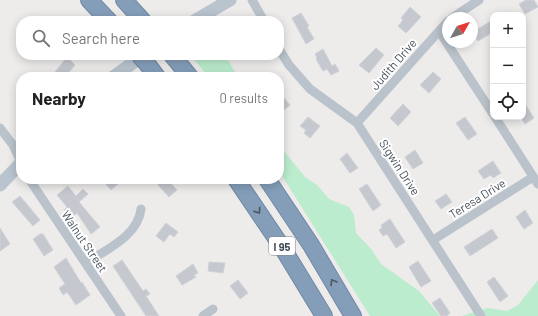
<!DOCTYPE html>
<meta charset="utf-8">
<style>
body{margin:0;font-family:Barlow,sans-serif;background:#f6f6f6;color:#222}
.controls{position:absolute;right:12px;top:12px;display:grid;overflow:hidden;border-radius:8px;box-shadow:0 2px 10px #0003}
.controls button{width:36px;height:36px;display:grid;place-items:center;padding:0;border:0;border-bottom:1px solid #e0e0e0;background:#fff;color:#222;font:20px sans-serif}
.compass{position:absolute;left:442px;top:12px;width:36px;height:36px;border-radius:50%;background:#fff;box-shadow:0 2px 10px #0003;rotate:51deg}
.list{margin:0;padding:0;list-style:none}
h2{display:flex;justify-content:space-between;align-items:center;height:52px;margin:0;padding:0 16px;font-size:17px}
h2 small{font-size:13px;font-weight:400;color:#767676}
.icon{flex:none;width:22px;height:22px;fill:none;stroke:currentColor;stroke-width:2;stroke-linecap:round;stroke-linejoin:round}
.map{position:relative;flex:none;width:538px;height:316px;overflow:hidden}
.search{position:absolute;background:#fff;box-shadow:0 2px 10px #0003;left:16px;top:16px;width:268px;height:44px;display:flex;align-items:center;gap:10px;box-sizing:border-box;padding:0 14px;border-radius:16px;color:#767676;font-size:15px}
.panel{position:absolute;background:#fff;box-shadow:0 2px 10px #0003;left:16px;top:72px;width:268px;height:112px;border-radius:16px}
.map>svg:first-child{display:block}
.green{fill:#baeccd}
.building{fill:#c5c8ce;stroke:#cfd2d7}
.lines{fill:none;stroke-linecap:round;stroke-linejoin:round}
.motorway-casing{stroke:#7089a5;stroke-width:18}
.minor{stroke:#bac3cb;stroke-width:9}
.secondary{stroke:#b9c4cf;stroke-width:13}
.motorway{stroke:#849eb9;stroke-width:16}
.motorway-bridge-casing{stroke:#7089a5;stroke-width:18;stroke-linecap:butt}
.motorway-bridge{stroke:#849eb9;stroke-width:16}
.oneway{stroke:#4b5762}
.labels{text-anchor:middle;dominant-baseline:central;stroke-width:4;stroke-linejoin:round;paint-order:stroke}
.shield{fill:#fff;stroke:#7d848a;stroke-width:1}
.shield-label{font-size:11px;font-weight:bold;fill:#454f58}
.street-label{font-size:12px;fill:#454f58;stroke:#fff}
</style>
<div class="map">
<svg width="538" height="316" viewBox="0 0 538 316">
<rect width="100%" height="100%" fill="#eeebeb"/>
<path class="green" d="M190 55H225L238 77H209Z
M279 140 283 150 305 177 317 185 329 199 349 207 354 215 356 233 372 250 381 264 419 291 440 316H370L279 171Z
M538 280V316H462L487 308 507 311 518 305Z"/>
<path class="building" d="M526 0H534L538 7 525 14 519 4Z
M410 7 421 17 406 33 398 26 403 20 401 18Z
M301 13 309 26 307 27 314 39 306 44 292 18Z
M491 21 493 25V32L478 41 473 32Z
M376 48 384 55 369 73 359 65Z
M323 49 332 66 335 64 339 71 331 75 327 69 323 71 316 59 317 58 315 54Z
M67 57 75 65 65 77H61L55 72Z
M433 72 441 79 429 93 420 85Z
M279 92 290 105 283 111 279 107Z
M523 101 534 118 525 124 520 117H523Z
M403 104 411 112 398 126 390 118Z
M308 117 320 126 310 138 304 133 306 130 300 126Z
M465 117 477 134 468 140 456 123Z
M415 150 423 163 413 169 405 157Z
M347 153 358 168 350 173 340 159Z
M493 161 501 173 493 178 491 175 484 179 478 171Z
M108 179H124L111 190 104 182Z
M164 179H167L177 190 169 197 158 185Z
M367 184 381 205 373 211 359 189Z
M68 186 76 196 83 189 88 194 79 202 100 227 91 234 77 213 73 216 70 213 68 215 64 210 67 207 57 195Z
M446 194 452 202 441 209 435 201Z
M20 196 40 220 33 226 12 202Z
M525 210 533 223 524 229 516 217Z
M390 219 405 242 396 248 387 234 383 236 379 230 382 228 381 225Z
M166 223 178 232 174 237 170 234 164 242 156 236Z
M0 228 10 244 0 251Z
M492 229 498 238 470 256 464 247Z
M40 234H43L53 250 44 256 33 239Z
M66 258 81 283 82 282 90 295 76 305 67 292 63 295 59 288 65 284 54 267Z
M122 260 143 291 146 289 150 294 146 296 159 316H146L113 266Z
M418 261 431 281 421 287 409 267Z
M209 262 225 263 223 273 208 271Z
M193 264 198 273 194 275 196 277 182 285 176 276Z
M494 277 508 296 500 302 487 282Z
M238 280 248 293 240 299 230 286Z
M440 298 450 313 447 316H441L432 303Z"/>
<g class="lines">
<defs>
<path id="motorway" d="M89 0 109 21
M124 0 143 21
M172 55 190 77
M148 65 157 77
M236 179 282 247 324 316
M267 179 311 245 353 316"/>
</defs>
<use href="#motorway" class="motorway-casing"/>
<path class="minor" d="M252 0 264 21
M452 18 479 0
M439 31 493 114
M279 49 289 65 310 89 357 123 481 316
M495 117 538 184
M357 123 448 21
M0 128 13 145 21 162
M29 179 121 316
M433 240 533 177
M86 263C107 249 138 236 141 209
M203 316 213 309"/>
<path class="secondary" d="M194 21 230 0
M113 77 144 55
M0 185 21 163"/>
<use href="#motorway" class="motorway"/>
<defs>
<path id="motorway-bridge" d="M139 55 148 65"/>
</defs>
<use href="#motorway-bridge" class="motorway-bridge-casing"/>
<use href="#motorway-bridge" class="motorway-bridge"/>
</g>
<defs><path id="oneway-chevron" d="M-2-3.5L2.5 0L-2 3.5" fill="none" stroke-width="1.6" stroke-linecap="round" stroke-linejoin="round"/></defs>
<g class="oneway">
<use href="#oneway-chevron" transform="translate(258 211) rotate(56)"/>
<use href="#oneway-chevron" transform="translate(333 282) rotate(-121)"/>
</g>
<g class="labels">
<rect class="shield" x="269" y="237" width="26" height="18" rx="3"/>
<g class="shield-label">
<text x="282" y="246">I 95</text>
</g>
<g class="street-label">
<text transform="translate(393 64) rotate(-49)">Judith Drive</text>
<text transform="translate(400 167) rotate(57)">Sigwin Drive</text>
<text transform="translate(477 198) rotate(-32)">Teresa Drive</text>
<text transform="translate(85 241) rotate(56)">Walnut Street</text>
</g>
</g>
</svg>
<div class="controls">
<button>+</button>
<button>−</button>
<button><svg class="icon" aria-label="locate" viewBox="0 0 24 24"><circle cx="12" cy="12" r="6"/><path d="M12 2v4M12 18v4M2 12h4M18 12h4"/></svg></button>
</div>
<svg class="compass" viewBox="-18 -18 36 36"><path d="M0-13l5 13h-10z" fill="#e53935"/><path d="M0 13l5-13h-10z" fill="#767676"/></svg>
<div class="search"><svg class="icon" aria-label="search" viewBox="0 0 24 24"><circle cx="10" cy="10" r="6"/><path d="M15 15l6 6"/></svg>Search here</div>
<section class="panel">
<h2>Nearby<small>0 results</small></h2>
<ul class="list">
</ul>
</section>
</div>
